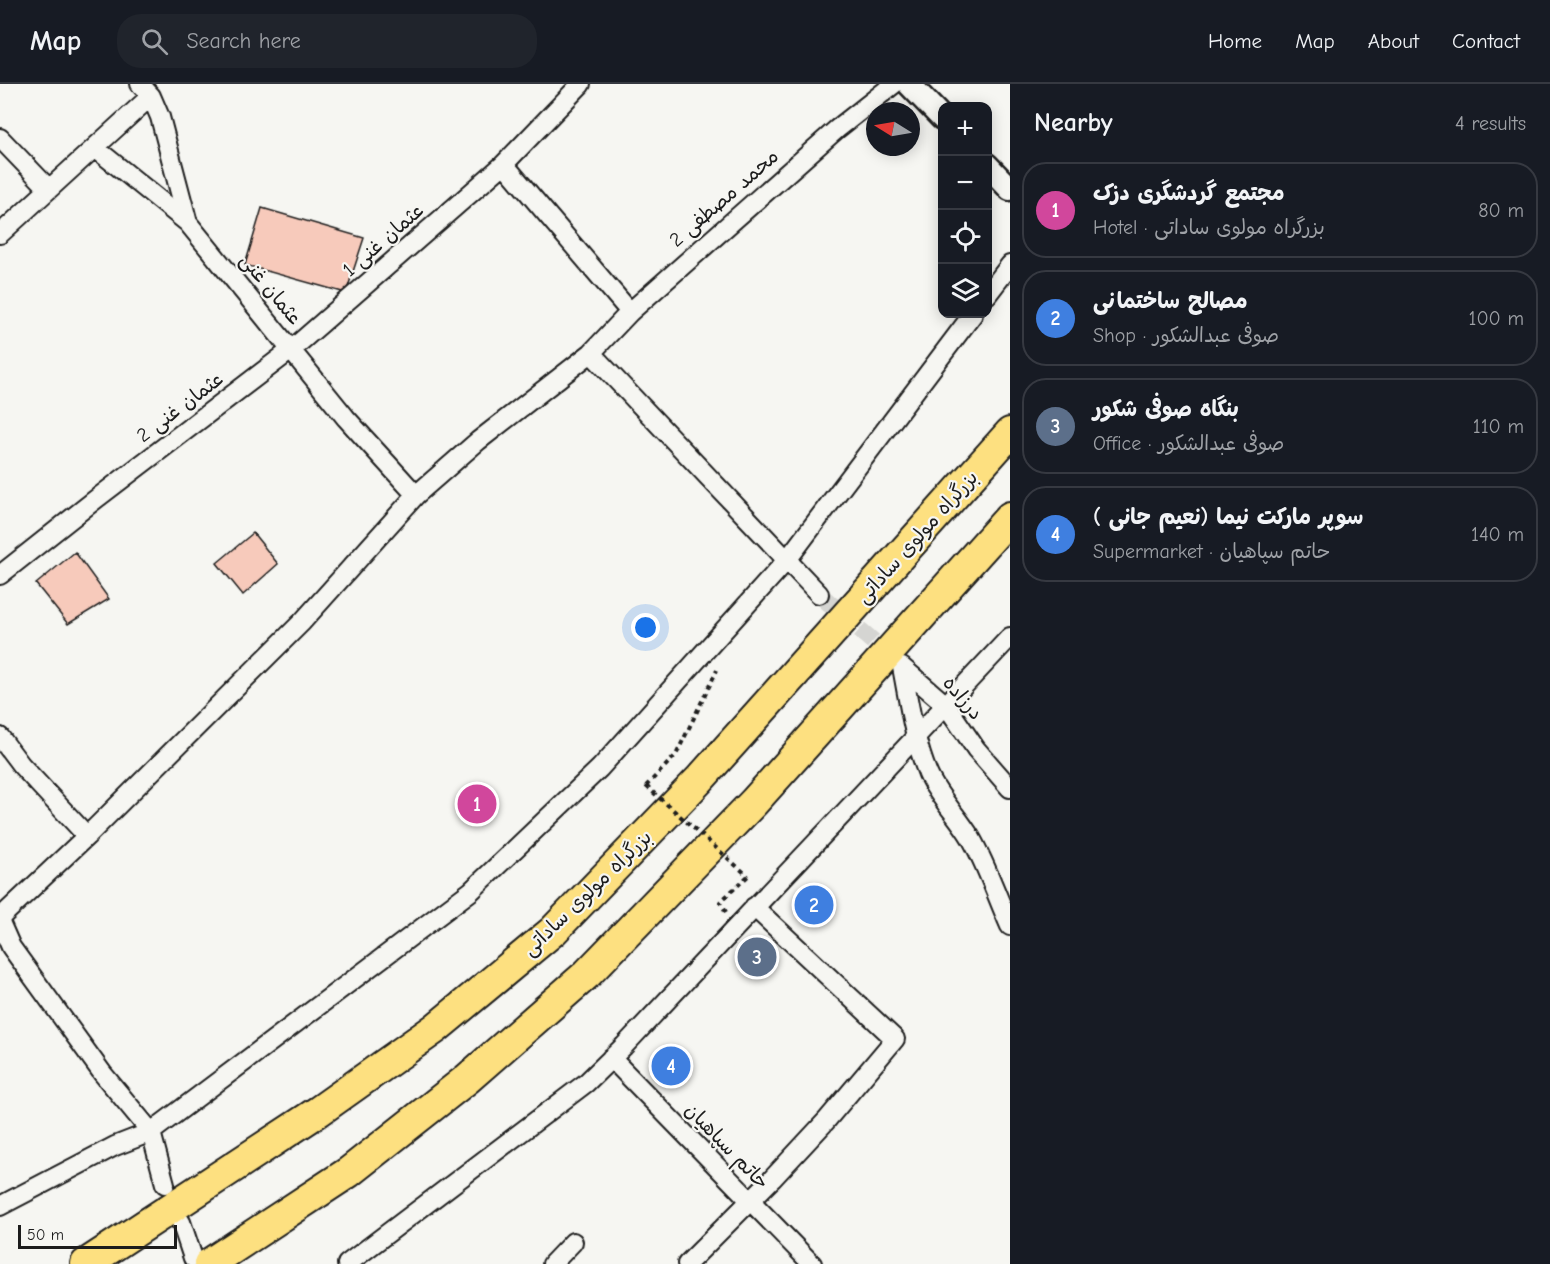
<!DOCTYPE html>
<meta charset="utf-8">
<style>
body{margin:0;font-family:"Comic Neue","Playpen Sans Arabic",sans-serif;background:#20242c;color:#f1f3f6}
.controls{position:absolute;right:18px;top:18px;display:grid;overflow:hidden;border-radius:12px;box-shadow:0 3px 15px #0003}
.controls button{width:54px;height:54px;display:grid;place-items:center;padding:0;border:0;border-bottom:2px solid #363941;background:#171b24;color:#f1f3f6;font:30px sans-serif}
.compass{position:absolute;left:866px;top:18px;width:54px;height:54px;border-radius:50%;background:#171b24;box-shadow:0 3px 15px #0003;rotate:281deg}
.scale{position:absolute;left:18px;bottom:15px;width:159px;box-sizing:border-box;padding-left:6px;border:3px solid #1c1c1c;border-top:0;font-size:16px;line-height:21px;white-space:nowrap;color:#1c1c1c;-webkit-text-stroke:4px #f6f6f2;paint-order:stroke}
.you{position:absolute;left:646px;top:544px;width:21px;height:21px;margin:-15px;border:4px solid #fff;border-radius:50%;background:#1a73e8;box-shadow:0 0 0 9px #1a73e833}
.badge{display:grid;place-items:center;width:39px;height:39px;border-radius:50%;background:#d93025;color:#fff;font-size:20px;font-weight:700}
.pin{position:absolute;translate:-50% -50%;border:3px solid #fff;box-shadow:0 2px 6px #0006}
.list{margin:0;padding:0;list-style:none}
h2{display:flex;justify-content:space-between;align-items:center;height:78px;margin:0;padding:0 24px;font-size:26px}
h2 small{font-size:20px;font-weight:400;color:#9ea1a6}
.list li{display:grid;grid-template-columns:39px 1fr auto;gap:18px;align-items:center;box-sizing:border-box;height:96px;margin:0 12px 12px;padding:0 12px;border:2px solid #363941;border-radius:24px}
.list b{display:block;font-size:22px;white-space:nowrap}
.list p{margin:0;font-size:20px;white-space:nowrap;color:#9ea1a6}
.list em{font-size:20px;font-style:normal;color:#9ea1a6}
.icon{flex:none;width:33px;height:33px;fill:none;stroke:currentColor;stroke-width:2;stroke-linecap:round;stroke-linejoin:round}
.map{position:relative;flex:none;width:1010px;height:1180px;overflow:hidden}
header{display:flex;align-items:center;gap:36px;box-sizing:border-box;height:84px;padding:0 30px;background:#171b24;border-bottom:2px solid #363941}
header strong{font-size:28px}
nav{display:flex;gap:33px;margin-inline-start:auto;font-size:21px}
.search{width:420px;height:54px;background:#20242c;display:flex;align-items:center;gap:15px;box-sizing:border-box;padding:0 21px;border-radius:24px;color:#9ea1a6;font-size:22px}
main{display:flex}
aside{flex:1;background:#171b24}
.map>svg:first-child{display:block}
.building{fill:#f7cabb;stroke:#1c1c1c;stroke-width:1.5}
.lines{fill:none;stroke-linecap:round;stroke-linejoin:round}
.minor-tunnel{stroke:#d5d5d2;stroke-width:18;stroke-dasharray:18 9;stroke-linecap:butt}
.minor-casing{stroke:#1c1c1c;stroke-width:22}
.tertiary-casing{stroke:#1c1c1c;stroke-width:27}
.trunk-casing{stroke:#1c1c1c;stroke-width:34}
.path{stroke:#1c1c1c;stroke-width:4;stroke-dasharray:4.5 4.5;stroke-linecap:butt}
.minor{stroke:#f6f6f2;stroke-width:18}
.tertiary{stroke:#f6f6f2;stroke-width:22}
.trunk{stroke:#fde080;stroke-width:30}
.path-bridge{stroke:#1c1c1c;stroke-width:4;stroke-dasharray:4.5 4.5;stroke-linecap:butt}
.labels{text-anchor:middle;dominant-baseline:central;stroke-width:4.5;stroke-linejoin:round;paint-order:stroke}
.street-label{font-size:20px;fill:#1c1c1c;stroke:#f6f6f2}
</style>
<header>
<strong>Map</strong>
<div class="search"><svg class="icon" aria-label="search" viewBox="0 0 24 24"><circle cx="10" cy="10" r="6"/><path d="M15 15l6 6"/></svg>Search here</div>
<nav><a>Home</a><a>Map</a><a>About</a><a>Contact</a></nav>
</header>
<main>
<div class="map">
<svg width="1010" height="1180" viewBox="0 0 1010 1180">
<rect width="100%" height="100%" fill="#f6f6f2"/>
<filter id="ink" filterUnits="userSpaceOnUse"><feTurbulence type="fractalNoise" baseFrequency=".0167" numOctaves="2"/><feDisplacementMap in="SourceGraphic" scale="12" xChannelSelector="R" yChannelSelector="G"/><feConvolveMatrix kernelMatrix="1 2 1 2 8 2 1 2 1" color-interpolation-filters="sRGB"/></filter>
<g filter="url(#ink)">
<path class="building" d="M262 124 364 154 346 209 245 181Z
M253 449 278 480 243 511 217 479Z
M75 468 109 515 68 540 36 500Z"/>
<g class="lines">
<path class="minor-tunnel" d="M819 510 894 576"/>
<defs>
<path id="minor" d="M140 0 151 12 160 33 188 139 346 334 416 411
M0 54 49 105
M95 64 188 139
M504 80 630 228
M0 150 151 12
M987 211 1010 181
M591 269 819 510
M0 491 96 415 291 266 504 80 581 0
M902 583C909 619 914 656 928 690 938 713 958 732 971 754 987 782 997 813 1010 842
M902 583 946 621 976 665 1010 704
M0 653 21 681 87 752
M0 834 87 752 302 538 416 411 478 357 591 269 630 228 837 45 894 0
M0 838 11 863 103 990 151 1048 165 1100
M611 974 812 1180
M0 1122 115 1062 151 1048 471 807 600 684 787 476 973 230
M181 1138 193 1174
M347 1180 586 999 624 962 1010 553
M552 1180 573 1158
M687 1180 772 1095 826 1037 895 955 754 823"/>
<path id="tertiary" d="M909 0 942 34
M987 81 1010 105"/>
<path id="trunk" d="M86 1180 319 1027 436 944 553 847 700 695 1010 349
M209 1180 349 1088 467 995 587 890 754 718 1010 433"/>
</defs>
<use href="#minor" class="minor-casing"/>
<use href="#tertiary" class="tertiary-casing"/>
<use href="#trunk" class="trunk-casing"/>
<path class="path" d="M646 702 676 671 717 586
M726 828 720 818 748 792"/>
<use href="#minor" class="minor"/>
<use href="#tertiary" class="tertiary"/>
<use href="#trunk" class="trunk"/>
<path class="path-bridge" d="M646 702 748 792"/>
</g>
</g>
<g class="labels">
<g class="street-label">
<text transform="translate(724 114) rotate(-41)">محمد مصطفی 2</text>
<text transform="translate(383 156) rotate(-41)">عثمان غنی 1</text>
<text transform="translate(271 205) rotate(51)">عثمان غنی</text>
<text transform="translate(180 323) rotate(-37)">عثمان غنی 2</text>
<text transform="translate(917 453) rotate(-48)">بزرگراه مولوی ساداتی</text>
<text transform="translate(963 614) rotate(50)">درزاده</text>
<text transform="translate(587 809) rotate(-44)">بزرگراه مولوی ساداتی</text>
<text transform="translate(727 1062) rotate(46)">حاتم سپاهیان</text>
</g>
</g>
</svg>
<div class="controls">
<button>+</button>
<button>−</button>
<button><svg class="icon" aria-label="locate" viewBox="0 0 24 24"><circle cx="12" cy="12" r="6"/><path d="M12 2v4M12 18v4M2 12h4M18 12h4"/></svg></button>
<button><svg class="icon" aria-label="layers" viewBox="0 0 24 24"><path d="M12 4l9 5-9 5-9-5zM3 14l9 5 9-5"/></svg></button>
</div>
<svg class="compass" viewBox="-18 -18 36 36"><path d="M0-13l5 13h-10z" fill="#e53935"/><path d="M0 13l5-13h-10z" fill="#9ea1a6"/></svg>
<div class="scale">50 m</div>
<div class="you"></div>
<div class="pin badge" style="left:477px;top:720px;background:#d1479c">1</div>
<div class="pin badge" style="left:814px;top:821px;background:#3f7fe0">2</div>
<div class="pin badge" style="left:757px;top:873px;background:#5c6f8a">3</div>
<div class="pin badge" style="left:671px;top:982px;background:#3f7fe0">4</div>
</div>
<aside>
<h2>Nearby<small>4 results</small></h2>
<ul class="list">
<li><span class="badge" style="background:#d1479c">1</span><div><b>مجتمع گردشگری دزک</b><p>Hotel · بزرگراه مولوی ساداتی</p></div><em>80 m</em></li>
<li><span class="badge" style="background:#3f7fe0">2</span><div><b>مصالح ساختمانی</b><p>Shop · صوفی عبدالشکور</p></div><em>100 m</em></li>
<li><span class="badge" style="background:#5c6f8a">3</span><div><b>بنگاه صوفی شکور</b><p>Office · صوفی عبدالشکور</p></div><em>110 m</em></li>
<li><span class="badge" style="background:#3f7fe0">4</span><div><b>سوپر مارکت نیما (نعیم جانی )</b><p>Supermarket · حاتم سپاهیان</p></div><em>140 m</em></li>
</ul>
</aside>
</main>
